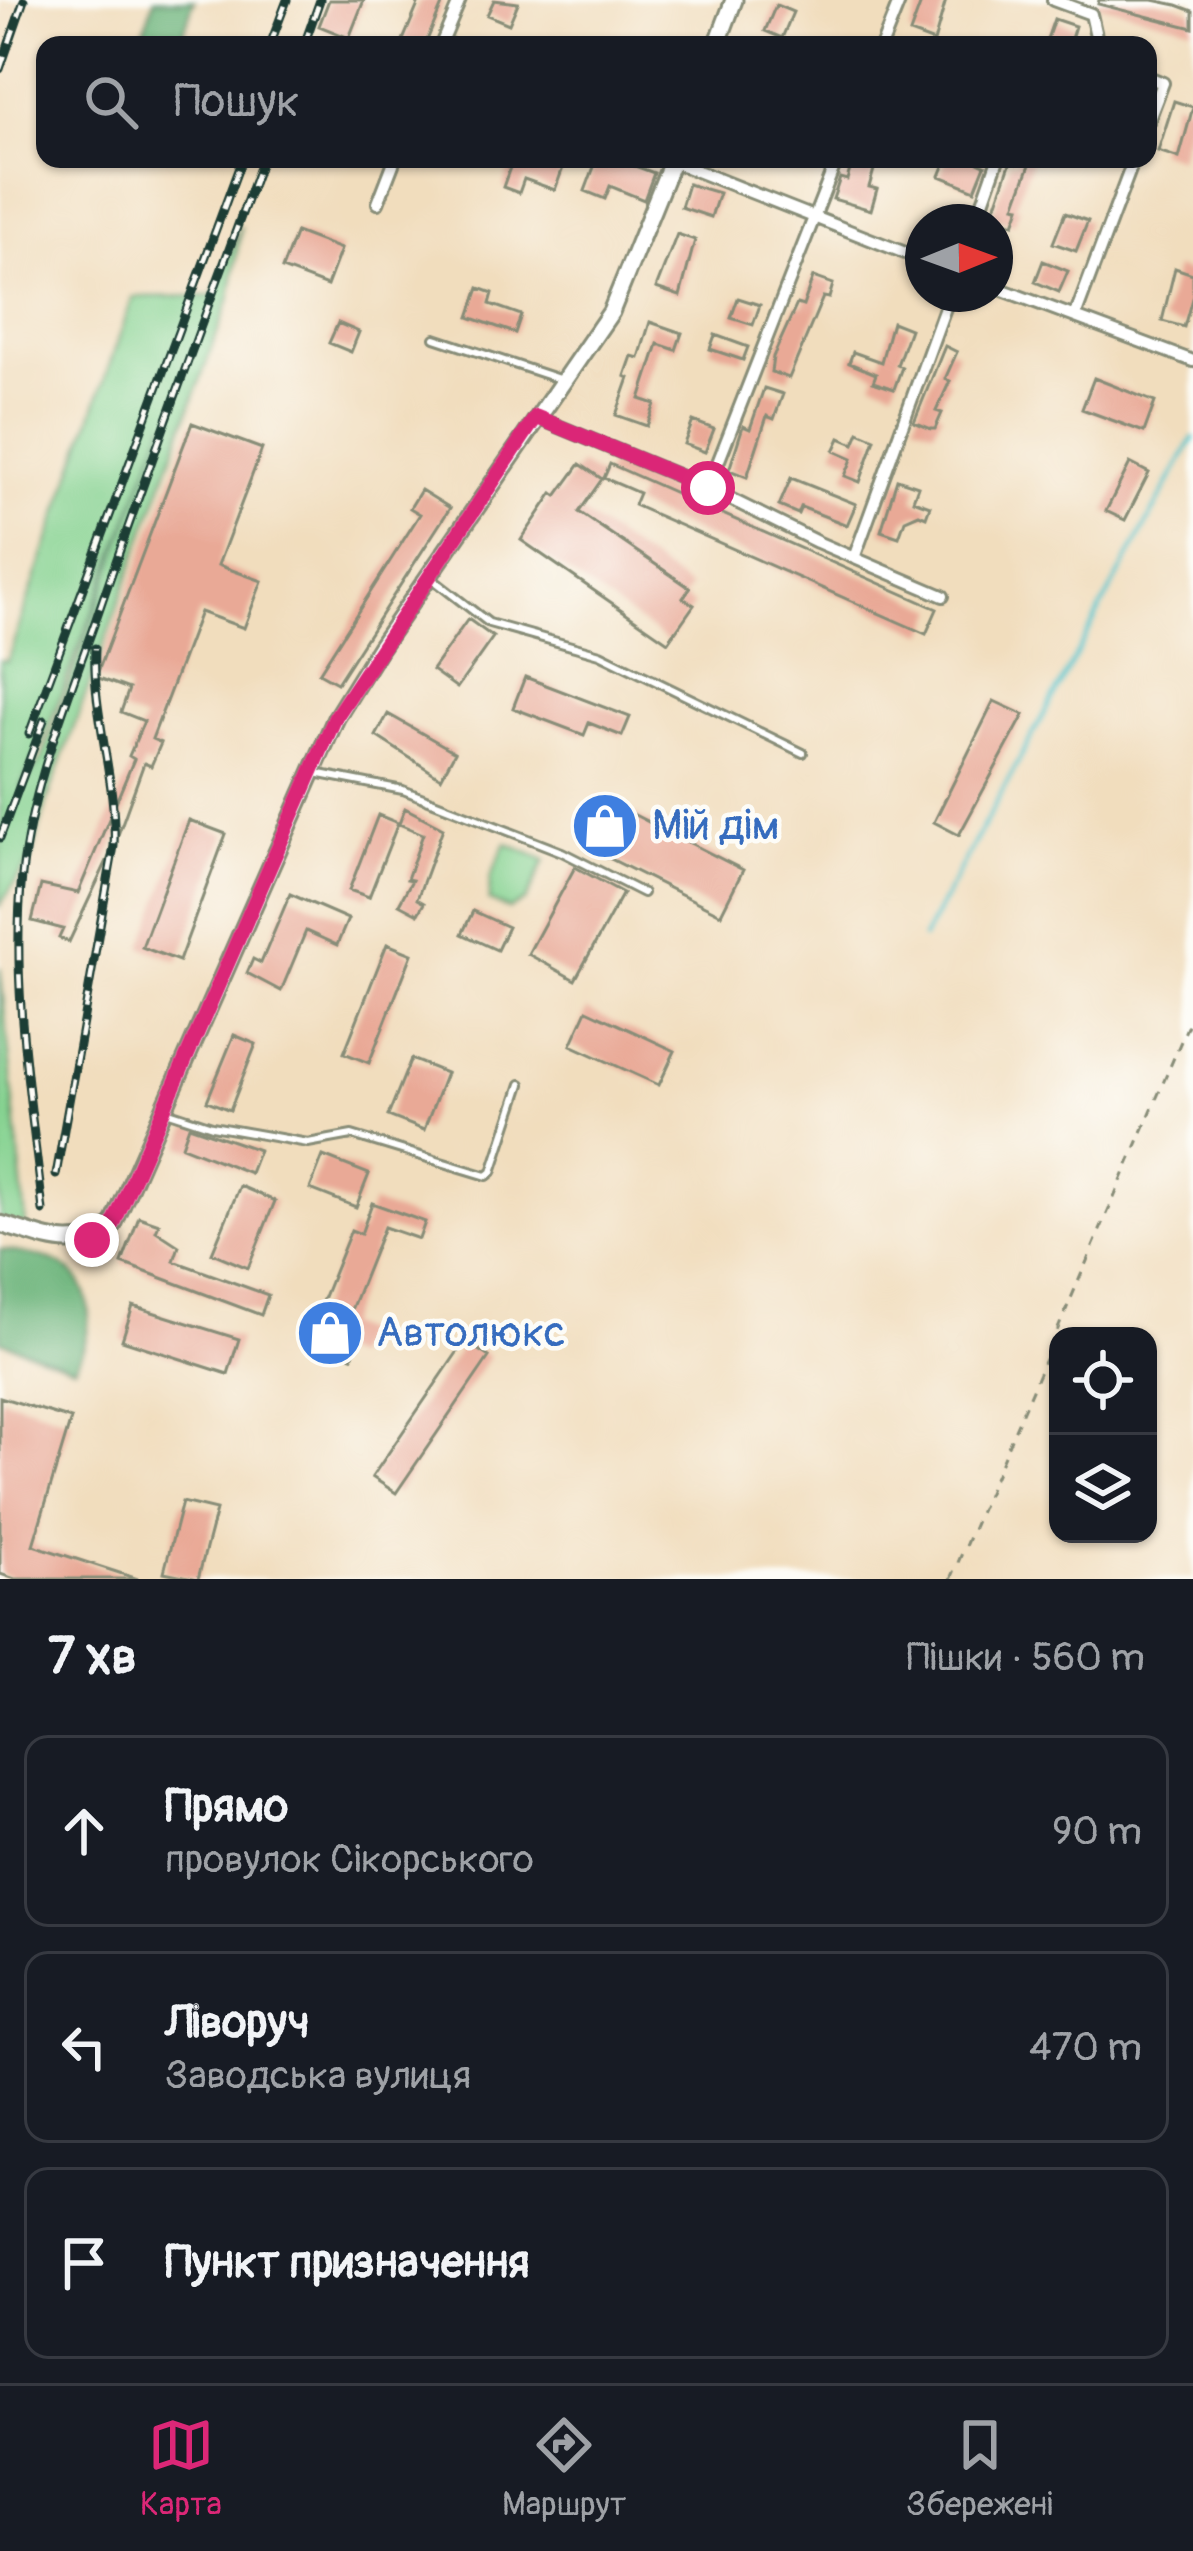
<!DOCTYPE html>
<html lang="uk">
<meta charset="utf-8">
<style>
body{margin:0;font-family:Pangolin,sans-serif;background:#242831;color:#f1f3f6}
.controls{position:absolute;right:36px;bottom:36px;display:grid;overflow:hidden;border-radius:24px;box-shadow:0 3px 9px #0004}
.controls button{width:108px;height:108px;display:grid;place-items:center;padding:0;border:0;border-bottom:3px solid #363941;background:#171b24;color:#f1f3f6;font:60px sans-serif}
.compass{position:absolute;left:905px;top:204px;width:108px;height:108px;border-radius:50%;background:#171b24;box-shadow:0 3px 9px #0004;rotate:89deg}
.stop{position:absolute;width:36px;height:36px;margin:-27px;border:9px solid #db2777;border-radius:50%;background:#fff}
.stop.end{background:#db2777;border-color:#fff;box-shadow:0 3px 12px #0008}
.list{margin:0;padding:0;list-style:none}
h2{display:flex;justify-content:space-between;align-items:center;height:156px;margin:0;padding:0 48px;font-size:51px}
h2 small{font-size:39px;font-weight:400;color:#9ea1a6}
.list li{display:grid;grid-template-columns:78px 1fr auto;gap:36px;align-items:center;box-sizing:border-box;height:192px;margin:0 24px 24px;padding:0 24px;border:3px solid #363941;border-radius:24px}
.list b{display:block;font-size:45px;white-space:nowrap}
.list p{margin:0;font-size:39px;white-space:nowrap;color:#9ea1a6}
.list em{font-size:39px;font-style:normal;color:#9ea1a6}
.icon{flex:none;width:66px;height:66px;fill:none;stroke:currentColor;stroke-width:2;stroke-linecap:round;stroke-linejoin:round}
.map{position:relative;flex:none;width:1193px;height:1579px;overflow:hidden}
.search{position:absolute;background:#171b24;box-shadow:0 3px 9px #0004;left:36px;right:36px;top:36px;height:132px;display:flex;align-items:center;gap:30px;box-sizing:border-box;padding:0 42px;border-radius:24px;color:#9ea1a6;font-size:45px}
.sheet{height:804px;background:#171b24}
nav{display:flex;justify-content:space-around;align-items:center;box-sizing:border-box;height:168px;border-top:3px solid #363941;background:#171b24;font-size:33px;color:#9ea1a6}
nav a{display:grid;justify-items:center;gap:6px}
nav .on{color:#db2777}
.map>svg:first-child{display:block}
.green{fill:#85d290;stroke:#528862;stroke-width:3;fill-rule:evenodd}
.forest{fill:#6cb47a;stroke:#467857;stroke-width:3}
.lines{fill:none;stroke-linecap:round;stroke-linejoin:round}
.stream{stroke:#55c3c9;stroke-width:4.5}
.building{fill:#e9a996}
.lane-casing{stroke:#888d78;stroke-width:12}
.street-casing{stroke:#888d78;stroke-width:16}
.secondary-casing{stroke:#888d78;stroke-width:21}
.path{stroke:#888d78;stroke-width:3;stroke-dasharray:9 9;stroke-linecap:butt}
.lane{stroke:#fff;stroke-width:6}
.street{stroke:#fff;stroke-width:10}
.secondary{stroke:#fff;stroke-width:15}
.rail-casing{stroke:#1f3d34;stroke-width:9}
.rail{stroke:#fdfcf7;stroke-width:4.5;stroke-dasharray:14;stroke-linecap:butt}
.route{stroke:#db2777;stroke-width:15}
.labels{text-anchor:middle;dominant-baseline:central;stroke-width:9;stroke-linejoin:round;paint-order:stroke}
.shop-label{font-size:42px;fill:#366cbe;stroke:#fdfcf7;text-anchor:start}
</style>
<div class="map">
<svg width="1193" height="1579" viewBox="0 0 1193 1579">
<rect width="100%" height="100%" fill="#fdfcf7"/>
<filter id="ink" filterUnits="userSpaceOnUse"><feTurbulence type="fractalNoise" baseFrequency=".00833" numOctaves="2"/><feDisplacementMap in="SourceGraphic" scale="24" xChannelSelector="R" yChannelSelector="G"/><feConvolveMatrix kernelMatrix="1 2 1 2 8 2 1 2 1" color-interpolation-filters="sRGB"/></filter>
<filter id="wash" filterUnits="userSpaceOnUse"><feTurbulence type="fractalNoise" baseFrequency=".004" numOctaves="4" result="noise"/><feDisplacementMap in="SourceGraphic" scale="48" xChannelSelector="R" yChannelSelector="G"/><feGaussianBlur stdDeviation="2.7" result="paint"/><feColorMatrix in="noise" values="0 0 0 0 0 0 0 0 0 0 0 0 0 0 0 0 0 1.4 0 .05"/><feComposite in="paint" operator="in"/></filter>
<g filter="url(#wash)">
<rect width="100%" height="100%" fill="#f1ddbd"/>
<path class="green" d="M241 226 230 298 48 798 31 859 0 905V660L7 661 133 297 213 296ZM165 422 42 759 20 788 43 741Z
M506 843 545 860 526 901 509 909 489 901 490 879Z
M0 967 25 1213 26 1231 0 1224Z"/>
<path class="forest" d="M154 0H194L180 45H139Z
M0 1249C18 1253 42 1255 58 1263 98 1283 94 1334 74 1367L0 1341Z"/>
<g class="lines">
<path class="stream" d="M923 938 1193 438"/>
</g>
<g id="blocks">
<path class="building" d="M329 0H364L349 38 319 26Z
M420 0H444L425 45H401Z
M494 0 518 3 509 24 487 15Z
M922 0H946L934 42 910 33Z
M1099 0H1153L1177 5 1193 11V28L1098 4Z
M776 5 793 12 782 38 765 31Z
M1054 19 1075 26 1069 45 1046 42Z
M1174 101 1193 107 1179 158 1158 151Z
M513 159H566L555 190 524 179 519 193 503 187Z
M597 159H616L654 173 644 200 610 186 605 199 585 191Z
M853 159H877L869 187 877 189 871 210 833 199 840 178 847 180Z
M947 159H971L985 165 975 190 940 176Z
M1016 159H1032L1015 206 1020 207 1014 224 992 216 1011 161 1016 163Z
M688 184 719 193 711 217 681 207Z
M1065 213 1088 221 1076 251 1053 243Z
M296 232 341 249 327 286 282 269Z
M677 234 695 240 680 296 656 288Z
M1043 261 1068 271 1059 292 1035 282Z
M1175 268 1193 274V295L1184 327 1162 321Z
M813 277 833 284 829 298 823 297 789 378 771 372 773 357 797 304 803 306Z
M479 288 493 293 490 304 521 315 515 333 469 317Z
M738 298 760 305 753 325 731 318Z
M650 322 682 333 676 350 658 344 640 399 655 404 647 426 616 415 629 378 625 376 632 356 639 358Z
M892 322 910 329 897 365 902 367 894 389 873 382 876 374 849 363 853 352 881 362Z
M338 323 359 332 351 352 329 343Z
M715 335 748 347 743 360 710 349Z
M945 346 957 352 945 379 950 381 936 411 942 413 935 429H931L914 422Z
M1094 378 1155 402 1144 432 1082 409Z
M764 388 783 394 774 419 767 416 747 477 729 470 743 426 750 429Z
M693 421 714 429 705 452 684 444Z
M192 423 262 449 218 565 262 581 244 628 200 612 152 739 161 743 151 766 144 763 114 846 69 942 59 938 63 929 32 921 41 885 78 893 134 759 129 756 144 721 121 712 129 689 96 677Z
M859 432 875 439 860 482 845 476 852 459 834 451 840 438 854 444Z
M1130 463 1149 473 1125 520 1106 511Z
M580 464 602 479 579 512 690 588 683 598 694 605 668 642 521 540 553 493 557 496Z
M610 464 937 609 926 634 634 505 639 493 604 478Z
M791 478 856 504 847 525 801 507 798 514 779 506Z
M897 479 918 486 913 500 930 506 926 517 919 514 905 520 899 537 881 531Z
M421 490 450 508 337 683 319 673 420 514 410 508Z
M468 619 493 637 457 688 432 670Z
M525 677 630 717 622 736 589 723 584 735 513 708Z
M994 701 1024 715 959 835 934 822Z
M388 714 455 752 441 778 376 736Z
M609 802 743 870 721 914 587 847Z
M405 808 443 828 417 899 424 903 418 914 399 904 412 880 407 879 423 834 399 824Z
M378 815 398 823 369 897 349 890Z
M189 820 226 834 179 961 142 947Z
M575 867 623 893 575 980 528 954Z
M290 894 348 919 337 945 306 931 281 991 247 973 253 959 261 963Z
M473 911 508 927 497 950 462 934Z
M387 944 412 954 369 1063 344 1053Z
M587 1010 675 1051 659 1085 571 1045Z
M234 1035 256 1044 230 1110 207 1101Z
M411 1059 446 1073 424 1130 388 1116Z
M189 1126 259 1150 250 1173 182 1146Z
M323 1156 369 1174 356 1207 310 1189Z
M240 1186 275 1201 248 1268 212 1253Z
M372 1203 425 1222 419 1239 384 1227 345 1325 362 1332 352 1357 298 1335 308 1310 317 1314 351 1230 361 1234Z
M139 1217 159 1224 156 1231 179 1246 174 1261 268 1295 261 1315 122 1263Z
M133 1306 239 1339 228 1374 122 1340Z
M465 1341 489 1357 396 1493 372 1477Z
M0 1397 71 1419 33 1545 138 1579H15L0 1574Z
M182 1502 216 1510 198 1579 164 1572Z"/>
</g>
</g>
<g filter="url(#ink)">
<use href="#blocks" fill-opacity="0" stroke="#888d78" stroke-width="3"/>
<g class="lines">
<defs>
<path id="lane" d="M435 338 562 380
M431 578 489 623 600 654 803 753
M315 773 403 790 562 852 643 893
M166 1111 212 1126 308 1143 352 1135 487 1176 492 1172 521 1084"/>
<path id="street" d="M1053 0 1091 14
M1091 14 1098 45
M441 45 460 0
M882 45 900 0
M1148 77 1163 83 1148 122
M669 160 923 260
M378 203 395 159
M976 222 998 159
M995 287 1193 361
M1076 314 1134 159
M536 417 708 488 817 542 943 596
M708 488 837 159
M854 558 950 294"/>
<path id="secondary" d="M717 45 734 0
M0 1224C45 1236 72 1255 113 1225L336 718 380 647 611 312 673 159"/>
</defs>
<use href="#lane" class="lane-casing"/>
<use href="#street" class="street-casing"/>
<use href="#secondary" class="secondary-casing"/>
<path class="path" d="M951 1579 1193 1013"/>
<use href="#lane" class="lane"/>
<use href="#street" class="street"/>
<use href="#secondary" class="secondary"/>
<defs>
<path id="rail" d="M270 45 287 0
M304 45 320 0
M0 69 24 0
M29 734 242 159
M0 838 44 720
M56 1175 114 846C117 779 92 715 95 648
M43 1211C31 1101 11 987 22 875 31 788 66 704 95 622 148 467 206 313 262 159"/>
</defs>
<use href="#rail" class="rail-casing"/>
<use href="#rail" class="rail"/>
</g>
</g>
<g class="lines" filter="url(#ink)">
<path class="route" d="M92 1240 113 1225 335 718 536 417 708 488"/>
</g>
<defs>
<symbol id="shop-disc" viewBox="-11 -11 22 22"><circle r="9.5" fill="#3f7fe0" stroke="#fdfcf7"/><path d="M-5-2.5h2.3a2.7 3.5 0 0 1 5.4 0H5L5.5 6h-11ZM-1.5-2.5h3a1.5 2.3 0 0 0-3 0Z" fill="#fff"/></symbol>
</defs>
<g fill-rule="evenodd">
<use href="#shop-disc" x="567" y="788" width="76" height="76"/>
<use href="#shop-disc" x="292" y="1295" width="76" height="76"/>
</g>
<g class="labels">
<g class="shop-label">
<text x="652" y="826">Мій дім</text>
<text x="376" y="1333">Автолюкс</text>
</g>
</g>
</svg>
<div class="controls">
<button><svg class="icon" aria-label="locate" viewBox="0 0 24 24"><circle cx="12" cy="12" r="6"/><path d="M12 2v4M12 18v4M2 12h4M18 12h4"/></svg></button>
<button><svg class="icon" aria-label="layers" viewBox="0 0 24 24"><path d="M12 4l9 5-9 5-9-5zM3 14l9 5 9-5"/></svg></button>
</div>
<svg class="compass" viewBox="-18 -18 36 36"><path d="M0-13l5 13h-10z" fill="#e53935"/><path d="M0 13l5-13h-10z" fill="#9ea1a6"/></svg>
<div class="stop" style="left:708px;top:488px"></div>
<div class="stop end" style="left:92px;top:1240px"></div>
<div class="search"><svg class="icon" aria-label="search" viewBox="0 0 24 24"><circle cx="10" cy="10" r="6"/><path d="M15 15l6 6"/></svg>Пошук</div>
</div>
<section class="sheet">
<h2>7 хв<small>Пішки · 560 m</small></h2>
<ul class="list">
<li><svg class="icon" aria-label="ahead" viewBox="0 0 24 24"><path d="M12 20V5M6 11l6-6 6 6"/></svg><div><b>Прямо</b><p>провулок Сікорського</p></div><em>90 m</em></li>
<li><svg class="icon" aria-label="left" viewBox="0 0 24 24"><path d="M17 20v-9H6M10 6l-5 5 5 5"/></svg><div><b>Ліворуч</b><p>Заводська вулиця</p></div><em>470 m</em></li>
<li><svg class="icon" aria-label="arrive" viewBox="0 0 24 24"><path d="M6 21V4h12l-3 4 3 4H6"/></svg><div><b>Пункт призначення</b></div></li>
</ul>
</section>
<nav>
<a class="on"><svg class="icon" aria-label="map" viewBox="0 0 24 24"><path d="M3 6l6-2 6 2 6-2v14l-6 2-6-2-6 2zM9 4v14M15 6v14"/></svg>Карта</a>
<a><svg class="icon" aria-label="directions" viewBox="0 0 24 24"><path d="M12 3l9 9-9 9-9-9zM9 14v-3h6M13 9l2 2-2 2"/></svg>Маршрут</a>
<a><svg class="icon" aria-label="saved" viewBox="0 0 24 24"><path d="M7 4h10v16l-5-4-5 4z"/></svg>Збережені</a>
</nav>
